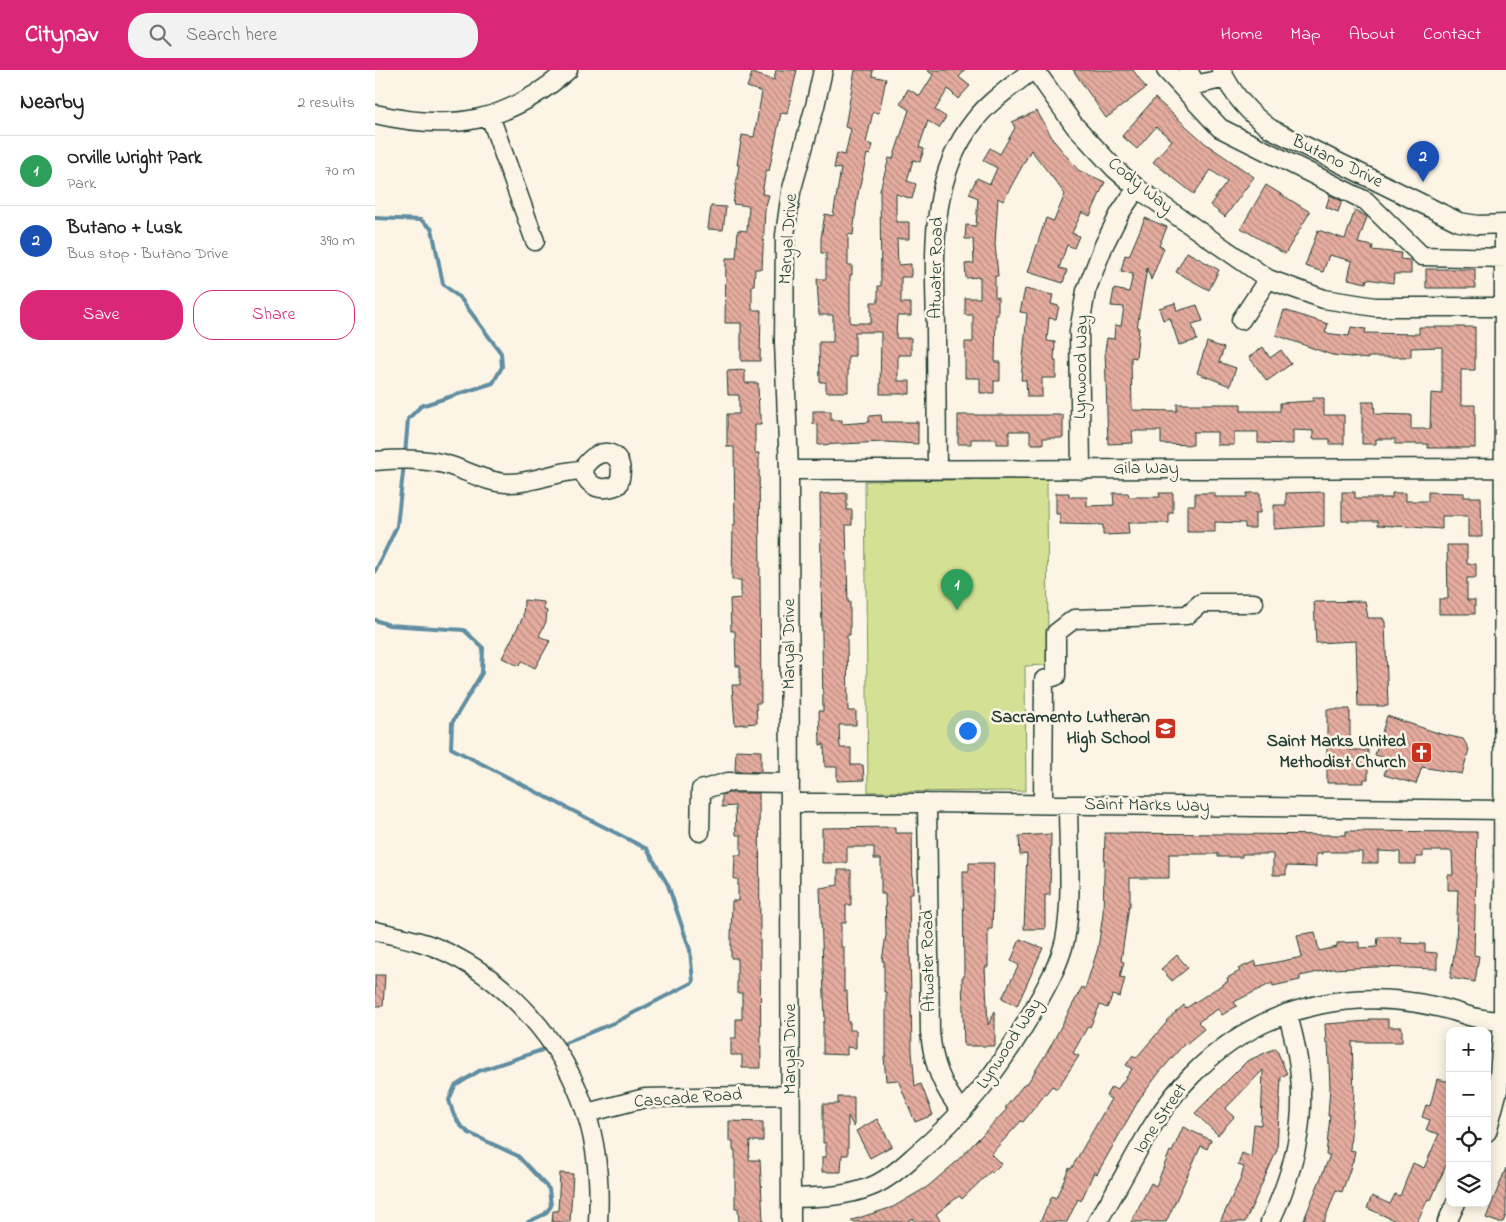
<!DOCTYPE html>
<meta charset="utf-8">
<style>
body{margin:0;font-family:"Indie Flower",sans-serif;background:#f2f2f2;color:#222}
.controls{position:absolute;right:15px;bottom:15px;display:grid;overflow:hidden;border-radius:10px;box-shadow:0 2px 12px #0003}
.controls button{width:45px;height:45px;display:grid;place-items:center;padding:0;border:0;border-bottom:1px solid #e0e0e0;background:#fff;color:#222;font:25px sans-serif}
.you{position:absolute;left:592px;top:660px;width:18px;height:18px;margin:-12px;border:4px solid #fff;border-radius:50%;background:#1a73e8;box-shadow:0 0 0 8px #1a73e833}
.badge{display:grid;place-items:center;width:32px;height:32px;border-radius:50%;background:#db2777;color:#fff;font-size:16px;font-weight:700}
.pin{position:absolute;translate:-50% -41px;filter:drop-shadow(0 1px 2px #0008)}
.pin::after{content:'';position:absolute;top:26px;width:18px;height:15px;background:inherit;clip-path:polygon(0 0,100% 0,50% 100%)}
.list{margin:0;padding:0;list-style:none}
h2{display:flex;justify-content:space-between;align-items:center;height:65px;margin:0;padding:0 20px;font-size:21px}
h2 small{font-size:16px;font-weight:400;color:#767676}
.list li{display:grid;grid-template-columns:32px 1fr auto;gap:15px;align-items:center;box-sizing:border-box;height:70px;padding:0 20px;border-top:1px solid #e0e0e0}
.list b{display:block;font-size:19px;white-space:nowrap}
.list p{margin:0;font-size:16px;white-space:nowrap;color:#767676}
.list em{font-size:16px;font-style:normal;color:#767676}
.actions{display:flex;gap:10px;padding:15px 20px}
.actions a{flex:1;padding:11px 0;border:1px solid #db2777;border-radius:20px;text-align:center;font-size:18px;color:#db2777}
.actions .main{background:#db2777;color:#fff}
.icon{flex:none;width:28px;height:28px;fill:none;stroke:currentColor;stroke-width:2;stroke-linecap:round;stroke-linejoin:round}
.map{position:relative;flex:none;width:1131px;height:1152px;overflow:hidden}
header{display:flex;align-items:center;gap:30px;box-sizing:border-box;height:70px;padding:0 25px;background:#db2777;color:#fff}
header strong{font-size:24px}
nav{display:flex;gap:28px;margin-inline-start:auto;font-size:18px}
.search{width:350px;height:45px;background:#f2f2f2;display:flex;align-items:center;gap:12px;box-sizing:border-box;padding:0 18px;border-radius:20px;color:#767676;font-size:19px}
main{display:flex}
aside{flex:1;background:#fff}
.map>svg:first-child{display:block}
.park{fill:#d4e093;stroke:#7a8e64}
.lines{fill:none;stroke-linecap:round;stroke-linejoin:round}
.stream{stroke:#608da1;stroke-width:4}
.building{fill:url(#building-back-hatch);stroke:#1f3d34}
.minor-casing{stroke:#1f3d34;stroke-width:21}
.minor{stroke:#fcf5e5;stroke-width:18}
.labels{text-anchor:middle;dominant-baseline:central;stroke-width:5;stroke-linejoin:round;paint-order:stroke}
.street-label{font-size:18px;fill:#1f3d34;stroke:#fcf5e5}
.poi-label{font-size:18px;font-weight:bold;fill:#1f3d34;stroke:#fcf5e5;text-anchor:end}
</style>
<header>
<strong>Citynav</strong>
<div class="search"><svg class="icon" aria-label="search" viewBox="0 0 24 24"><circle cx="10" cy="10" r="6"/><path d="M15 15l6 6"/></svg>Search here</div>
<nav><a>Home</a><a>Map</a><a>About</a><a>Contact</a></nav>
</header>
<main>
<aside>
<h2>Nearby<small>2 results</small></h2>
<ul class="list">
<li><span class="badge" style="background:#2e9e5b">1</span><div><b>Orville Wright Park</b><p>Park</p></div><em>70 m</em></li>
<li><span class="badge" style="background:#1a4fb4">2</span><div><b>Butano + Lusk</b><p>Bus stop · Butano Drive</p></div><em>390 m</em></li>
</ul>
<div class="actions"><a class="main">Save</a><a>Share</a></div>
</aside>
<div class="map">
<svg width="1131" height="1152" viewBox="0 0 1131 1152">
<defs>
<pattern id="building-back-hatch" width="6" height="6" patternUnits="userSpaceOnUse" patternTransform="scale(1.25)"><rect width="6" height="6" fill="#e5ac9f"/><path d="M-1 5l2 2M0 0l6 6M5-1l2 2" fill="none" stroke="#b98d82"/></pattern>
</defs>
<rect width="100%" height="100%" fill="#fcf5e5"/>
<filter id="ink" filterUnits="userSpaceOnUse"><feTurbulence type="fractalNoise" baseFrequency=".02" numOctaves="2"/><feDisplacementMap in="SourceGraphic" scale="10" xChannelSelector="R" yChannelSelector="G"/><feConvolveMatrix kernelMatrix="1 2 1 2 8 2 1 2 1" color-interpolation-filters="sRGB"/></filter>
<g filter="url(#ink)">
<path class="park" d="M672 409 673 595 650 596 651 721 493 722 490 411Z"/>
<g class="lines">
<path class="stream" d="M0 148 46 150 57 159 68 214 86 229 126 283 127 297 118 313 46 336 33 349 30 385
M0 502 22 456 29 394
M0 550 14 555 89 560 108 578 107 603 77 653 76 678 272 779 293 815 315 880 318 912 243 951 190 973
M153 1152 170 1144 176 1136 174 1119 143 1086 94 1063 85 1055 78 1043 74 1030 80 1016 104 1001 167 980"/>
</g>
<path class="building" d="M401 0H422L412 44 406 43 394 101 391 100 387 124 394 125 390 139 387 199H380L379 215H377V240H386L385 291H366V253H350L351 188H361L363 160 372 161 374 136 358 134 364 95H362L367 65 379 67 387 22 372 17 377 3 399 10Z
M480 0H498L497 6 511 9 504 43 498 42 491 73 498 75 495 85 492 84 482 129 478 165 473 164V195H477V205H475V253H496V232H503V216H506L505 120 514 88 518 89 534 40 525 34 533 19 545 26 558 5 552 0H590L584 7 595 16 583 29 573 19 560 40 571 47 564 58 553 51 544 77 549 79 545 92 538 90 532 111 541 114 537 129 521 124V152H534V169H522L523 195 536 194V207H526V233H536V246H522L521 268H536V285H523V311H535V324H505L506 262H480V286H473V322H451V312H445L444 272H458V245H444L442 209H451V183H446V168L450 144 458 146 466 99 459 98 462 83 470 85 476 59 470 57Z
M698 0H758L771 18 731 48Z
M780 28 831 74 879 107 850 147 835 135 852 112 836 100 819 124 778 92 797 70 781 57 762 79 747 66Z
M662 41 679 71 703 100 730 112 715 146 707 142 697 163 704 166 699 178 692 175 684 198 692 200 688 213 653 202 671 148 679 151 690 124 656 80 628 131 623 128 620 174 623 206H620V227H623V245H621L620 292H625V311H619V323H605V308H590V272H598V245H590V228H605V207L591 208 590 194 599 193 598 169H590L591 155 601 156 603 128 594 124 602 108 615 114 622 98 608 90 615 78 625 84 640 58 637 52Z
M891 115 935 142 910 184 866 158Z
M955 125 967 131 963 142 951 137Z
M336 136 351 137 348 160 333 159Z
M980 140 992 147 983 173 998 176 997 180 1026 183 1025 189 1036 190V204H1019L1018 213 992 209 991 213 973 209 977 191 954 185 948 202 930 196 943 160 970 169Z
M770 148 792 157 784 176 789 178 776 210 772 198 762 258H764L761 288 756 287 757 340 802 341V334H866V341H905V333L938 331V328H949V345H969V374H955V369H938V361L918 360V374L883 373V362H859V375H842V362H818V375L786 374V361H757L758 373 733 374 730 280 732 268 739 269 740 255 746 256 749 237 736 236 739 219 754 222 758 204 746 201 750 185 754 186Z
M812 182 844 200 834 220 801 202Z
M1051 199H1100V218H1051Z
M650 219 678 225 676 234 684 236 681 249 674 248 672 271 680 272 679 291H681V308H667V327H652L651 310H646L652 243 645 242Z
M800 233 802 241 822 235 828 251 817 254 822 270 804 275 795 248 788 250 784 238Z
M909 240 953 254 950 263 974 266 976 257 991 259 990 263 1044 264V257H1100V300H1086V335H1100V378H1053V374H1020V369H1001V374H987V332H999L1000 344 1036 345V359H1055L1056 323 1067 324V277L1036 278V287H993V289L957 285 901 265Z
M832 272 849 278 844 292 861 298 855 316 822 303Z
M888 277 895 288 906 280 916 294 892 311 874 287Z
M370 300V313H383L384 344H386V355H380V383H384L386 633H381L382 653 360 655 357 615H365V596H361L360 561H356L355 529 366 528V510H357L358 455H360L359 377H352V344H364V325H353L352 301Z
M438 341H456V350H467V354L494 352V346L506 345 507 352H543V374L510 372 443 375V355L438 354Z
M583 345H688V368H668V374H655V361H634V374H622V369H596V374H583Z
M949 422V456L899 459V435H911V423Z
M967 422H980V428H1017V423H1031V431H1053V422L1089 423V427H1106L1107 467H1093V446H1067V459L1003 455V451H967Z
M472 423V440H477V455H471L473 532H475V565H472L473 641H481V655H464L465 678H476V695H488L489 710 462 711V697H450L449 674 445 675 444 641H448L445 424Z
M681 423H694V427H712V436L739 435 738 423H753L754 427H785L784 423H798V443H794V453H753L754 464 728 465V455L685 454V444H681Z
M820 423H840V427H872V423H885V443H880V458H870V453L840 452V462H812V435H820Z
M1072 475H1092V494H1101V508H1092V530H1100V544H1064V529H1073Z
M149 530 169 532V540L172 541 171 552 164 566 175 571 160 598 147 591 144 596 127 588 148 547Z
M990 531 993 548H1008L1010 552 1013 636H983L981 571 941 573 939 532Z
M952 639H975V680H993V709H989V713H952Z
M1012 646 1066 664 1088 669 1094 679 1087 704 1047 697 1041 714 1009 705 1014 689 1000 685Z
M361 680 386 681V702L360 701Z
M354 723H384L386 998H367V985H356V968H361V949H367V923H362V888H356V866L357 831H363V809H359L360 785H366V765H361L360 736 347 737V725Z
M520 757V763H537L538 824H534L537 981 540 1016 546 1014 558 1045 540 1052 523 1010 511 1011 509 987H511V922H509V891H507L511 865 510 824H506V789H499V777H472V793H447V758Z
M971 761 1102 762 1099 885 1104 886 1100 912 1075 908 1081 873 1083 820H1073V805H1078L1077 781H1048V787H1041V794H1025V782L1003 781V793H987V782H947V784H941V797L911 796V805H898V784H867V787H843V784H794V808H755V836H754L746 891 749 892 745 907 750 908 745 927 738 925 732 938 725 935 715 957 713 956 698 983 704 986 682 1019 677 1016 648 1052 646 1051 616 1084 626 1094 617 1103 616 1101 587 1129 584 1126 561 1144 566 1152H540L538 1148 531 1152H477V1150L518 1137 552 1117 579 1094 632 1039 630 1038 650 1013 652 1014 674 979 707 917 710 919 723 878 728 844 730 763 971 765Z
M676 764 675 825H670V859H649L652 784 645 785 644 766Z
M594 793H619L617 859H613V897H610L613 955 620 941V976H589L587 907H589L588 801H594Z
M463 800H476V835H471V853H466V877H469V921H472L473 952H475V960H481V978L472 977V985L448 984V952H450L445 818 463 815Z
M940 862 944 881 962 877V873L984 872V878L1002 877 1003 867H1026V873L1050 874V882L1062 883V899L1002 897 958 899 925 906V910L898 916 897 913 859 932 862 936 847 945 843 939 823 952 829 959 811 974 810 973 784 1003 765 1028 722 1104 719 1102 706 1131 703 1129 692 1152H665L677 1126 681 1128 694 1098 696 1099 736 1029 731 1026 736 1017 742 1020 757 999 751 995 758 985 761 988 792 952 791 951 809 935 811 938 853 911 852 908 865 901 863 899 880 891 882 896 927 887 922 865Z
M645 869 668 878 642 936 627 928 644 895 636 891Z
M802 885 813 898 797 911 786 899Z
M0 905H10L8 936H0Z
M994 949H1013V957H1027V972H977L979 1024 975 1080 980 1081 978 1091 967 1122 961 1120 949 1152H928L955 1085H951L955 1046H953L955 1017 953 973H951L950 954 994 951Z
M901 978 912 1004 906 1007 902 1080 870 1152H845L866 1108 869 1097 863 1095 867 1083 876 1087 879 1054 886 1055 888 1000 850 1039 859 1047 843 1065 820 1043 872 991Z
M1062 1009 1075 1012V1086L1056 1130 1053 1129 1042 1152H1023L992 1138 997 1126 1015 1134 1020 1124 1025 1126 1038 1093 1049 1098 1064 1064 1051 1060 1055 1050 1047 1047 1051 1035 1055 1036Z
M463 1027H479V1057L473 1046V1085H467L466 1102H447V1087H451V1073H448V1034H463Z
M502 1049 517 1076 495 1088 481 1061Z
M354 1051 388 1052V1071H375L374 1090H385L388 1151 364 1152 363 1138H360V1080H358V1071H354Z
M808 1057 836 1070 832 1079 826 1076 791 1152H756L776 1113 781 1116 795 1081 797 1082Z
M1131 1098V1145L1128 1152H1122L1111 1148Z
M185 1103 198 1104 195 1152H177L178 1141H183Z"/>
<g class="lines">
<defs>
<path id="minor" d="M660 0 699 55 740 99 762 118 893 209 949 229 1000 237H1129
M791 0 845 58 991 131 1047 186 1131 188
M813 0 821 15 850 8
M846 0C858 25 873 43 896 59L1084 152 1103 155 1131 154
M0 44C77 62 132 53 193 0
M115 46 160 171
M866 250 893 209
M0 391C26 389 51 388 76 396 94 402 112 412 131 413 156 414 181 401 207 400 226 369 255 384 243 415 226 422 214 418 207 400
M414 400 1129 398
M562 400C562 353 561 306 561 259 560 188 552 109 600 50 615 30 638 16 657 0
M706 400 704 261 711 221 729 175 745 143 762 118
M415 733H552L1129 740
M552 733 555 962C558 994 567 1017 587 1042
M668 734 669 610 681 606V563L699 549 812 545 826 533H879
M325 762 326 720 353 712 415 713
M0 861C21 866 43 870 62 878 131 907 189 972 211 1043 222 1076 225 1117 223 1152
M212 1043 270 1028 416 1025
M1112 1062 1123 1020 1128 953 1129 155
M417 1128C443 1127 470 1127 495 1117 511 1111 525 1099 538 1087 591 1043 625 999 659 939 671 917 684 895 690 870 698 830 693 776 693 735
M416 1152 414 400 409 272 410 165 416 122 440 36 448 0
M722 1152C753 1104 775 1047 816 1006 891 929 994 912 1094 946 1106 950 1120 949 1131 954
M895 1152C929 1080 936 1020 912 943
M1072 1152 1081 1133"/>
</defs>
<use href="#minor" class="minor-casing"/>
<use href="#minor" class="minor"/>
</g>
</g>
<defs>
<symbol id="school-square" viewBox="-11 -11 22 22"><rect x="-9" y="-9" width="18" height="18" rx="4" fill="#c8321e" stroke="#fcf5e5"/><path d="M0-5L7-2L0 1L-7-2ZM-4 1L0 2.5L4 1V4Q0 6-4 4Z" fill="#fff"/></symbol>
<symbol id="church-square" viewBox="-11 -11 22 22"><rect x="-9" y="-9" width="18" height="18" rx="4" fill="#c8321e" stroke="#fcf5e5"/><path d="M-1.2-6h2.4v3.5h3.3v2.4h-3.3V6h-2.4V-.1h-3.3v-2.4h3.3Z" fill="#fff"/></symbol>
</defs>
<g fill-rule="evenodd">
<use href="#school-square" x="778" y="646" width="25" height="25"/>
<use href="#church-square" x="1034" y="670" width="25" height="25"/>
</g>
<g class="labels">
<g class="street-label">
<text transform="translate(962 92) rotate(26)">Butano Drive</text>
<text transform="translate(765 116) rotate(39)">Cody Way</text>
<text transform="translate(414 169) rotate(-86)">Maryal Drive</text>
<text transform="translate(562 198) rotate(-89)">Atwater Road</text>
<text transform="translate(707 297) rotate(-89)">Lynwood Way</text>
<text x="771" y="399">Gila Way</text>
<text transform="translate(415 574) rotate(-90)">Maryal Drive</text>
<text transform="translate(772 736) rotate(1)">Saint Marks Way</text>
<text transform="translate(554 891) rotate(-91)">Atwater Road</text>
<text transform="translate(635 974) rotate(-57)">Lynwood Way</text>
<text transform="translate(416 979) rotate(-90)">Maryal Drive</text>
<text transform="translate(313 1029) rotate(-4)">Cascade Road</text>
<text transform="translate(786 1049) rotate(-56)">Ione Street</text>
</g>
<g class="poi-label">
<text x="775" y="648">Sacramento Lutheran<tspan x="775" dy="21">High School</tspan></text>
<text x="1031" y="672">Saint Marks United<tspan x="1031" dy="21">Methodist Church</tspan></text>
</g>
</g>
</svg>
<div class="controls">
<button>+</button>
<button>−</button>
<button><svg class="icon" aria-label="locate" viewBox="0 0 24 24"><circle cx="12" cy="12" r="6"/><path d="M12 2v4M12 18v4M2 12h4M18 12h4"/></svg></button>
<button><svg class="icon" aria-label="layers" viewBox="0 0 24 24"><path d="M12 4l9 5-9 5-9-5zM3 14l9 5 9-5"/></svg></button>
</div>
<div class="you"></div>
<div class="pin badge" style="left:582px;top:540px;background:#2e9e5b">1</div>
<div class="pin badge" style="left:1048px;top:112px;background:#1a4fb4">2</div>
</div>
</main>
